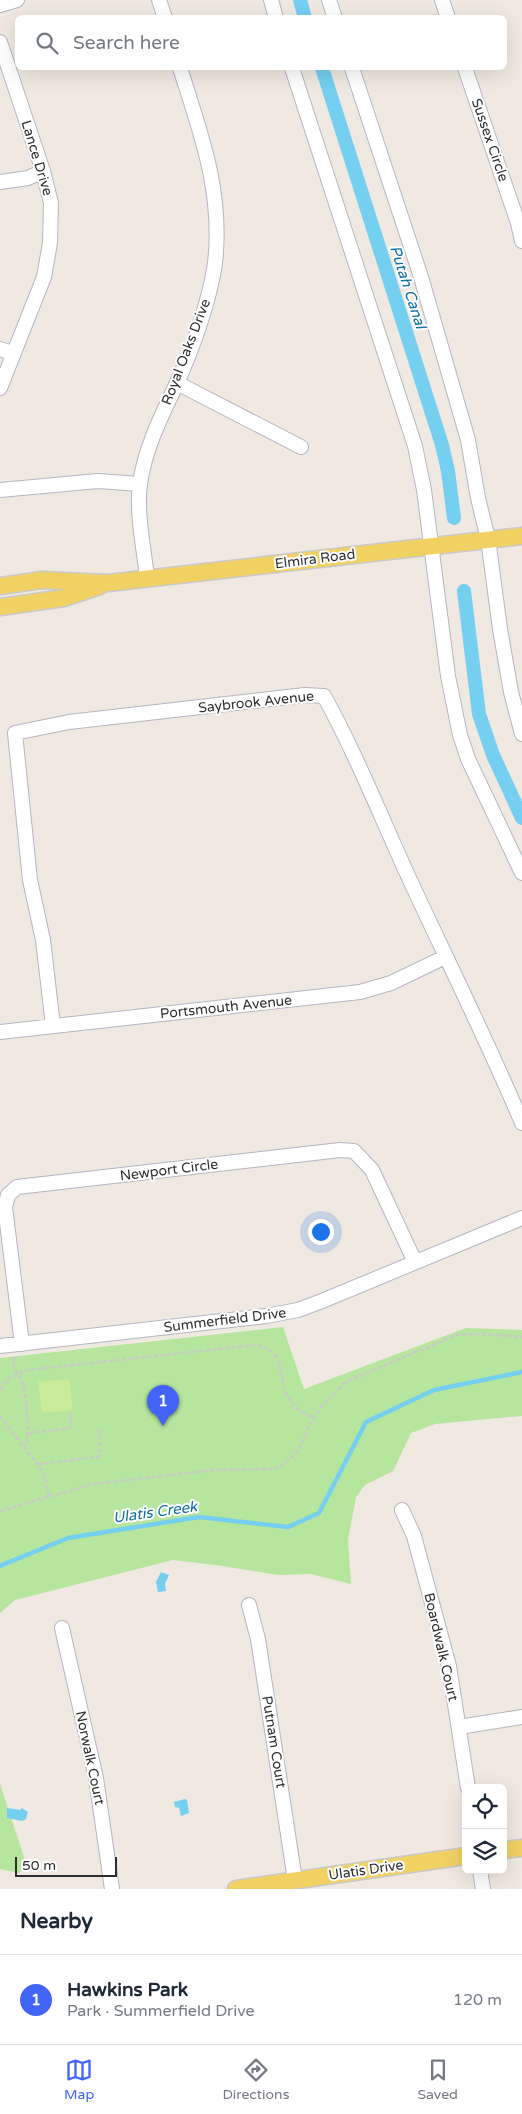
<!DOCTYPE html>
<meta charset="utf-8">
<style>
body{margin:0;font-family:"Varela Round",sans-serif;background:#f6f6f7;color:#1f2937}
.controls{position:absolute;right:15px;bottom:15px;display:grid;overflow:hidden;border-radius:8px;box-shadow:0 5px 20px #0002}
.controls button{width:45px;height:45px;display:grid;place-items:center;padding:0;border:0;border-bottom:1px solid #e0e1e3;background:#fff;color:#1f2937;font:25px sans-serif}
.scale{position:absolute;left:15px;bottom:12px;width:102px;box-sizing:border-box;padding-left:5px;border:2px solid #2e2e2e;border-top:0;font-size:14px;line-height:18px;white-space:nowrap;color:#2e2e2e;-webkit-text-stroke:4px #fff;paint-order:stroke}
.you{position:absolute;left:320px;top:1231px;width:18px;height:18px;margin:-12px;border:4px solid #fff;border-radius:50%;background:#1a73e8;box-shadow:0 0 0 8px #1a73e833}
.badge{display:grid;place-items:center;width:32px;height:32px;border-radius:50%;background:#4264fb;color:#fff;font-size:16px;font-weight:700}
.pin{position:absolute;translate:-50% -41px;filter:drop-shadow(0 1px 2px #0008)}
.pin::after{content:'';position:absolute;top:26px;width:18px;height:15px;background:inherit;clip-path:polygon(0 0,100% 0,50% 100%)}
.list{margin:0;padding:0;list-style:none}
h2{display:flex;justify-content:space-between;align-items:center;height:65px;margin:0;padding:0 20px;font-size:21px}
h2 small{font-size:16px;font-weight:400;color:#747a83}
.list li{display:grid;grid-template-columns:32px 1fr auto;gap:15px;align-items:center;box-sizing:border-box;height:90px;padding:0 20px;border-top:1px solid #e0e1e3}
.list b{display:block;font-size:19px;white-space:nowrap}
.list p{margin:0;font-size:16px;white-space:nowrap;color:#747a83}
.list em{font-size:16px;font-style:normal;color:#747a83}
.icon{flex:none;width:28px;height:28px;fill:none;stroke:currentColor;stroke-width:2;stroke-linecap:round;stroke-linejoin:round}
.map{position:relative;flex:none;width:522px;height:1889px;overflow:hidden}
.search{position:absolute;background:#fff;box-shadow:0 5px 20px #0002;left:15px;right:15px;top:15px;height:55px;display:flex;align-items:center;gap:12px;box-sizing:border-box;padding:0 18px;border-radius:8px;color:#747a83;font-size:19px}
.sheet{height:155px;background:#fff}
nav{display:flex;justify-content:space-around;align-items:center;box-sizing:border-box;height:70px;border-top:1px solid #e0e1e3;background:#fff;font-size:14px;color:#747a83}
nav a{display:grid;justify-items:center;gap:2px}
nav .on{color:#4264fb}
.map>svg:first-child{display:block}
.green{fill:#b6e59e}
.pitch{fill:#c9ec9a}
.water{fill:#75cff0}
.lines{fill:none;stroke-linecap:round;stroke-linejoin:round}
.stream{stroke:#75cff0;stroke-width:4.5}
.canal{stroke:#75cff0;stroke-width:14}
.minor-casing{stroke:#b4b7c1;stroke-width:16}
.major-casing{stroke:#c9c9c9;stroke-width:19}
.path{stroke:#c9c9c9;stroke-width:2.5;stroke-dasharray:4 2.5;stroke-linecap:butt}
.minor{stroke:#fff;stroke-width:14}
.major{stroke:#f2d163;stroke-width:16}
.labels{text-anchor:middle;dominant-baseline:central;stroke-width:4;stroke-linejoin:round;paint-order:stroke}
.street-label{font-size:14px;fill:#2e2e2e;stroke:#fff}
.water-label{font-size:15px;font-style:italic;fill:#0d6fa3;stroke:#fff}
</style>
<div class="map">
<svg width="522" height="1889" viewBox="0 0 522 1889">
<rect width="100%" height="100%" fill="#efe9e1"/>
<path class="green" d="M283 1327 304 1389 466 1328 522 1330V1416L435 1424 411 1433 393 1471 365 1485 356 1497 348 1540 351 1584 311 1574 278 1575 223 1566 173 1560 15 1600 0 1613V1358Z
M0 1784 27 1866 19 1873 0 1869Z"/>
<path class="pitch" d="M69 1379 73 1410 42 1413 38 1382Z"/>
<path class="water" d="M161 1572 169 1575 165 1584 166 1591 158 1592 156 1582Z
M185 1799 187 1800 189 1813 181 1816 179 1808 175 1807 174 1802Z
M7 1808 20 1810 22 1808 28 1812 26 1819 22 1821 7 1818Z"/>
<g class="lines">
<path class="stream" d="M0 1566 68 1538 199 1517 288 1527 319 1513 366 1422 434 1390 522 1372"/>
<path class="canal" d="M300 0 305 18
M322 68 442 445 448 471 454 518
M464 591 479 714 493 755 522 818"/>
<defs>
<path id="minor" d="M159 0 165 18
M271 0 276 18
M329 0 335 18
M442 0 448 18
M0 5 17 0
M0 42 43 171 51 203 50 243 44 277 0 388
M292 68 415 446 424 490 448 676 460 735 468 759 522 873
M352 68 421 277 468 440 478 498 488 539 500 629 511 692 522 734
M465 68 518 223 522 241
M0 182 28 178 43 171
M0 349 12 353
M177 383 301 447
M0 490 98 481 140 484
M147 578C144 549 136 512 140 484 145 448 161 417 176 385 192 350 210 300 215 263 223 192 201 134 180 68
M53 1026 43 940 30 880 15 733 69 722 305 695 324 696C356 754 381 817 409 878 447 960 487 1040 522 1123
M0 1032 360 992 391 983 445 957
M22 1344 5 1207 8 1195 17 1187 340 1150 354 1151 372 1170 415 1262
M0 1346 266 1316 298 1310 322 1301 522 1218
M402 1510 414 1536 449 1666 468 1788
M249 1605 258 1639 295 1880
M62 1628 96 1778 112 1889
M459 1727 522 1717
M480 1870 483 1889"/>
<path id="major" d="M0 586 42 580 108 583 522 536
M0 607 64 598 100 586
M503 1850 522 1848
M236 1889 466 1856"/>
</defs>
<use href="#minor" class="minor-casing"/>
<use href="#major" class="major-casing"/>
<path class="path" d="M14 1357C11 1370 21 1375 23 1385 27 1405 30 1427 25 1447
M0 1390 9 1378 28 1370 255 1345C291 1350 274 1384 293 1404 298 1410 306 1414 313 1418
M0 1416 44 1473 49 1496
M29 1433 66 1429 71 1426 70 1410
M38 1464 98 1457 101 1448 98 1427
M0 1511 93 1484 214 1470 274 1469 285 1464 299 1449 313 1418 321 1407 346 1382 456 1335 478 1334 522 1337"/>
<use href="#minor" class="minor"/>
<use href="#major" class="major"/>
</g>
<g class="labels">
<g class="street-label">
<text transform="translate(490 140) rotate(71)">Sussex Circle</text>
<text transform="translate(37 158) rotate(73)">Lance Drive</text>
<text transform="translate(186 352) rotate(-69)">Royal Oaks Drive</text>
<text transform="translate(315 559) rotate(-7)">Elmira Road</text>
<text transform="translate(256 702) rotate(-6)">Saybrook Avenue</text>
<text transform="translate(226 1007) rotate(-6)">Portsmouth Avenue</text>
<text transform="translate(169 1170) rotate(-7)">Newport Circle</text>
<text transform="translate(225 1320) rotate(-7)">Summerfield Drive</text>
<text transform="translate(441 1647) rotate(77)">Boardwalk Court</text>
<text transform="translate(274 1742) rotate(81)">Putnam Court</text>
<text transform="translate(90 1758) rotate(78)">Norwalk Court</text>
<text transform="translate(366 1870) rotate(-8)">Ulatis Drive</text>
</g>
<g class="water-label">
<text transform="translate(408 287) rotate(72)">Putah Canal</text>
<text transform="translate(155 1512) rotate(-8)">Ulatis Creek</text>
</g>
</g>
</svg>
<div class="controls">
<button><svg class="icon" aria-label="locate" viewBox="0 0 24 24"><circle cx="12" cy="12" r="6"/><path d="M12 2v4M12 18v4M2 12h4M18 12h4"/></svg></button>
<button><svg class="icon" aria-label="layers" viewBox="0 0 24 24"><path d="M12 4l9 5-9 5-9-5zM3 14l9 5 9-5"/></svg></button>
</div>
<div class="scale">50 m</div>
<div class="you"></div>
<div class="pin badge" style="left:163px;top:1426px">1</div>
<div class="search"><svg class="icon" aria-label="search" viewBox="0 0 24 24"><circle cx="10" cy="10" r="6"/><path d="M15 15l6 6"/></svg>Search here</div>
</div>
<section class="sheet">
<h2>Nearby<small></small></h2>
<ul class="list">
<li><span class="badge">1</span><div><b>Hawkins Park</b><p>Park · Summerfield Drive</p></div><em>120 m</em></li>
</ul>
</section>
<nav>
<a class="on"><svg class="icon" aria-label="map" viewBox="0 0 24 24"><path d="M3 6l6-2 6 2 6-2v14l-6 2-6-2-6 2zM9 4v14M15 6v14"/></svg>Map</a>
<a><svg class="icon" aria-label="directions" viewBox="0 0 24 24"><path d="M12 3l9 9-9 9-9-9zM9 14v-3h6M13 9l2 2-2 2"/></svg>Directions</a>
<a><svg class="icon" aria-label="saved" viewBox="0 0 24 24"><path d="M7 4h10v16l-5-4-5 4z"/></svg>Saved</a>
</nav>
